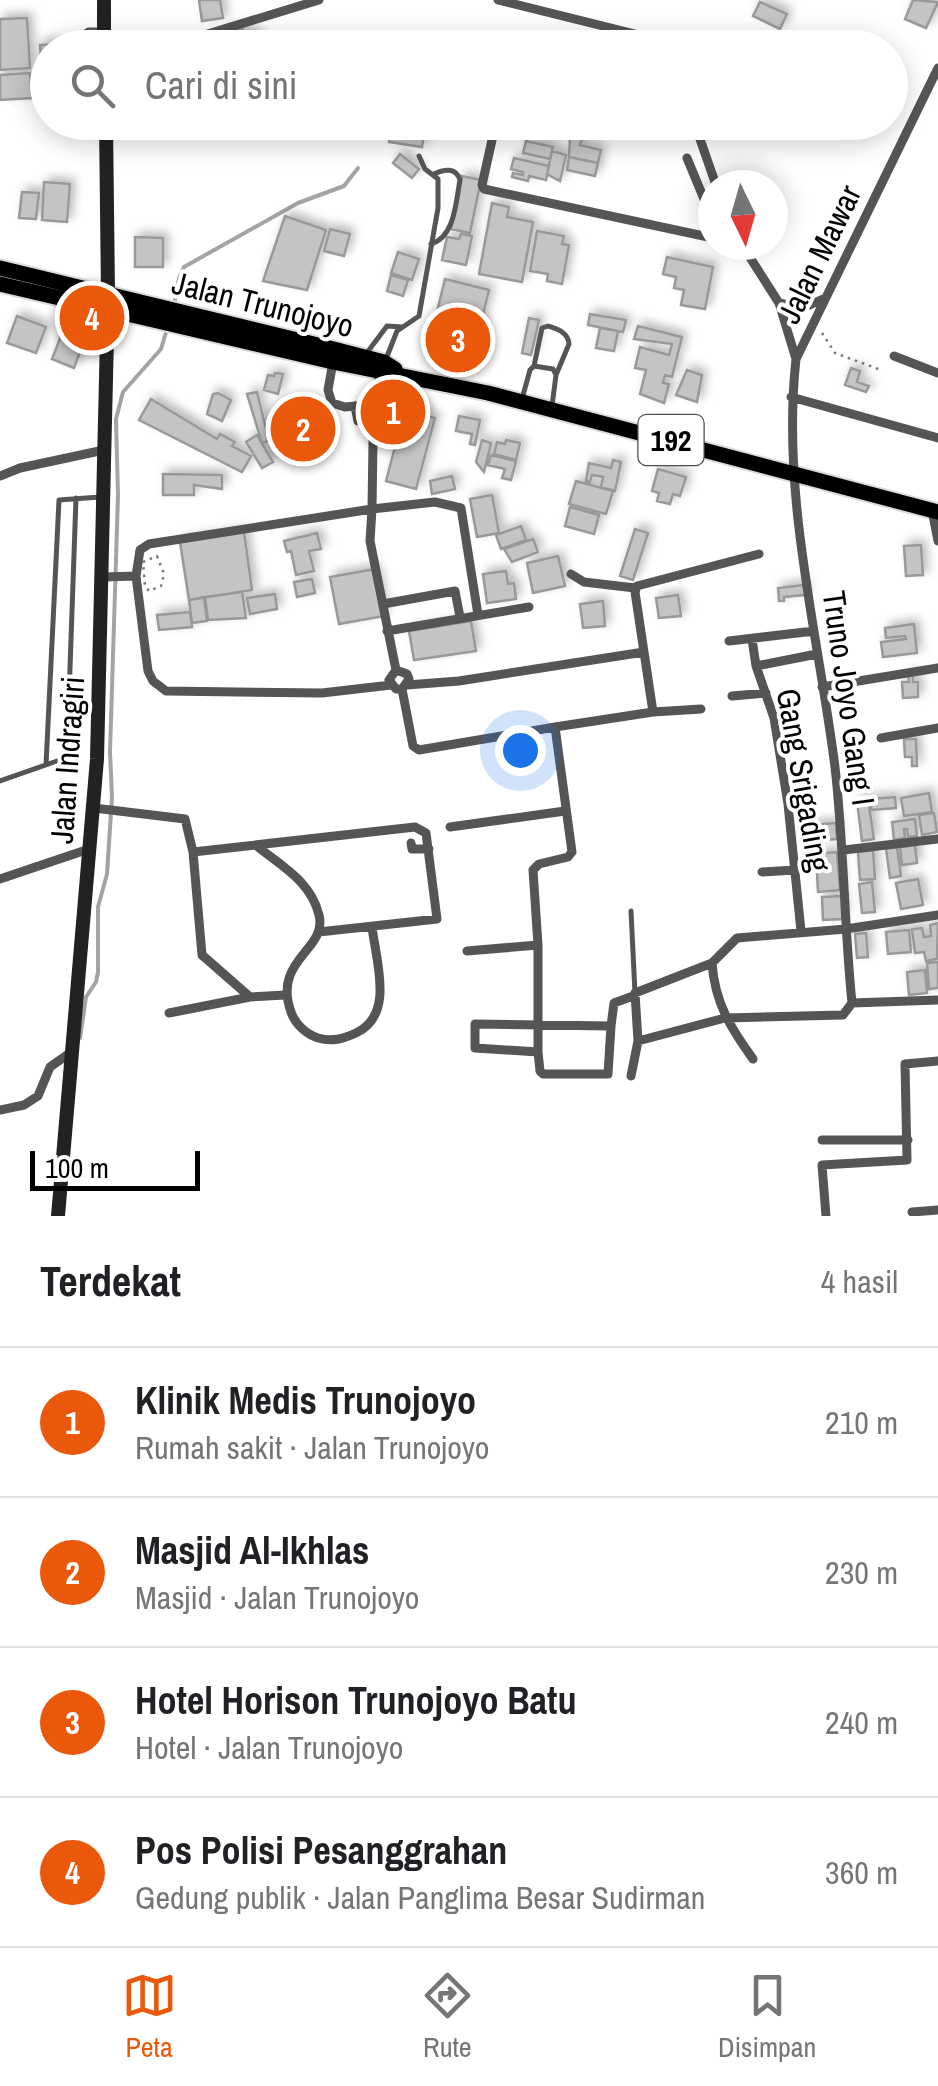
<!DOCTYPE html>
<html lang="id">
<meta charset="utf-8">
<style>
body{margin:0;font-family:"Archivo Narrow",sans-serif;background:#f6f6f6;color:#202124}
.compass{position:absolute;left:698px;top:170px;width:90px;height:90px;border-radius:50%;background:#fff;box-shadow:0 5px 25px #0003;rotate:175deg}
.scale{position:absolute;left:30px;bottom:25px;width:170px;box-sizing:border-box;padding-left:10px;border:5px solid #000;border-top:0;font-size:28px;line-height:35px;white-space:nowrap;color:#000;-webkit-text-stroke:8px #fff;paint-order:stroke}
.you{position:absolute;left:520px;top:750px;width:35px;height:35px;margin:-25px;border:8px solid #fff;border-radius:50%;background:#1a73e8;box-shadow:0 0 0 15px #1a73e833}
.badge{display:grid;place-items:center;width:65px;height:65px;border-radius:50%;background:#ea580c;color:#fff;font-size:32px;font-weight:700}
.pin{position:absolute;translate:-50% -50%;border:5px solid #fff;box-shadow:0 2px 10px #0006}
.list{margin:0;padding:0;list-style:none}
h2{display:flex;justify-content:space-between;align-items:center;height:130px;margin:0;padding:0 40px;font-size:42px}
h2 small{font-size:32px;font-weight:400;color:#757577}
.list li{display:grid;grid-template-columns:65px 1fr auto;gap:30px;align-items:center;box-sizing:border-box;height:150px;padding:0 40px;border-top:2px solid #e0e0e0}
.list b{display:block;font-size:38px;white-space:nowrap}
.list p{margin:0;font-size:32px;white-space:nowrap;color:#757577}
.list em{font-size:32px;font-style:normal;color:#757577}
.icon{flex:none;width:55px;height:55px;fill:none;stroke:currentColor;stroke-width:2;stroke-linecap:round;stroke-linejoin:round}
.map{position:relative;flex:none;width:938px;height:1216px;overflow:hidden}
.search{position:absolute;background:#fff;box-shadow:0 5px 25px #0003;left:30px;right:30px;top:30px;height:110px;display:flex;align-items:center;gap:25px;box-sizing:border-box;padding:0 35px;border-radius:55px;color:#757577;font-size:38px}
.sheet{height:730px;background:#fff}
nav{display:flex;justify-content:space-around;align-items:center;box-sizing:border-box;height:140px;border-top:2px solid #e0e0e0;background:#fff;font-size:28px;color:#757577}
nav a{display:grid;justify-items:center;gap:5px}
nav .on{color:#ea580c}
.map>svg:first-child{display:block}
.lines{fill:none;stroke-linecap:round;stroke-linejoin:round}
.stream{stroke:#a3a3a3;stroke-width:4}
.building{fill:#c4c4c4;stroke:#999;stroke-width:2.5;filter:url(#shadow)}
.primary-casing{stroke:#dbdbdb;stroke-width:19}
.path{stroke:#777;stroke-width:2.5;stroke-dasharray:2.5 5;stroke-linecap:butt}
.lane{stroke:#555;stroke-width:5}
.street{stroke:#555;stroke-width:9}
.secondary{stroke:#222;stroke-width:14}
.primary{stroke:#000;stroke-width:15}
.labels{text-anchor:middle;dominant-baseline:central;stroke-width:8;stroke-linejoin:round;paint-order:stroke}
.shield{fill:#fff;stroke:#4c4c4c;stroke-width:2.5}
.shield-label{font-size:30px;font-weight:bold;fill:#000}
.street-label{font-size:32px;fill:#000;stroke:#fff}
</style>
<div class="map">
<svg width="938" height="1216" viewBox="0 0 938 1216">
<defs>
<filter id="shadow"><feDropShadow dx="4.5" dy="-4.5" stdDeviation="5" flood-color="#0004"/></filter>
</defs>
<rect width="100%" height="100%" fill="#fff"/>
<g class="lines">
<path class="stream" d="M174 305 179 278 184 267 298 203 344 186 358 168
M80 1038 86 997 96 982 98 972V907L107 874 112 797 110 752 118 495 116 419 123 392 161 349 167 329"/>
</g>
<path class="building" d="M199 0H220L223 18 202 21Z
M913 0 938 2 926 28 905 19Z
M760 2 787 14 780 29 753 16Z
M27 18 30 68 0 70V19Z
M243 29 244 33 255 32 258 48H217L215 39 226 37 225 32Z
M57 44V48H48V89H43L40 45Z
M30 73 32 98 0 100V75Z
M392 122H426L422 147 389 142Z
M570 137 582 139 580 145 601 150 598 163 569 157Z
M526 141 553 147 550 159 523 153Z
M552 151 566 155 560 181 547 174Z
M400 154 419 169 412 178 393 163Z
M569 157 598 163 595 176 567 170Z
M514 158 549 166 546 180 529 176 528 181 512 177 513 173 523 175V172L511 169Z
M462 176 481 180 470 233 451 229Z
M44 182 70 184 67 222 42 220Z
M22 192 39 193 36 219 19 218Z
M492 203 509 207 507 217 533 222 522 282 479 274Z
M285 216 326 230 307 290 263 281Z
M330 229 350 234 344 256 324 251Z
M537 231 564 236 562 244 569 245 562 284 547 281 548 274 530 271Z
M461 234 472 236 466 265 442 260 447 237 459 239Z
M135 237 163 238V267H135Z
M398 252 419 259 412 280 391 273Z
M667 257 713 267 705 309 681 305 684 290 674 288 676 277 663 274Z
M391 275 408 280 403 296 387 291Z
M445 279 489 290 476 343 432 332Z
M590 314 626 320 623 332 588 325Z
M17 316 46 327 36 353 7 343Z
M529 318 539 320 531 355 522 353Z
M638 326 682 337 672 377 665 375 663 383 669 384 664 403 640 394 646 370 635 368 640 347 669 355 672 344 634 339Z
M600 328 618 331 614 351 596 348Z
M62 333 84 341 74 368 52 359Z
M851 368 860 371 857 382 869 386 866 392 845 385Z
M687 370 702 375 697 402 676 395Z
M275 373 283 374 278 394 264 390 268 375 274 376Z
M257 392 269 441 262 443 247 394Z
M218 393 231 400 222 421 207 414 213 394Z
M381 398 392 401 386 424 374 421Z
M151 399 217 439 220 434 235 442 232 446 251 456 242 472 139 420Z
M391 404 404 408 396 440 382 436Z
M406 405 425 410 423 415 435 418 416 489 386 481Z
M296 413 315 418 313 445 290 440Z
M459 416 480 420 475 445 470 444 472 434 456 431Z
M257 435 273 462 262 468 246 442Z
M482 440 491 443 484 472 476 462Z
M506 440 520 443 516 460 494 454 497 442 505 444Z
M491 455 516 461 511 480 502 478 505 469 488 465Z
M613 460 621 462 615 491 601 487 603 477 592 475 590 482 586 481 589 463 611 468Z
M658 469 686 477 680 496 673 494 670 504 657 501 659 493 652 491Z
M163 474 222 475V489L194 485V495H163Z
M452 476 455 489 432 494 430 481Z
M576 481 613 491 606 514 569 504Z
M492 495 499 533 477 537 470 499Z
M570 507 599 515 594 534 565 526Z
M521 526 526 540 501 549 496 535Z
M635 529 648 533 633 580 620 576Z
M244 532 252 590 189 600 180 542Z
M317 533 321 549 309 551 314 571 296 575 291 551 287 552 284 541Z
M533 539 538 552 512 562 504 549Z
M921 545 923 575 906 576 904 546Z
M558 556 565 586 533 593 527 563Z
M375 569 384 616 339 624 330 577Z
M506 571 508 584 514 583 516 599 487 603 483 574Z
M312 579 315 593 297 597 294 582Z
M804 585 805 595 784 597V601H779L778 588Z
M242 592 246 618 208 620 205 597Z
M275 594 277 609 250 614 247 598Z
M678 595 681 616 659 618 656 598Z
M204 597 207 621 192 623 189 600Z
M603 601 605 626 583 628 580 604Z
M190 612 192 627 159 630 157 615Z
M471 621 476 651 414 660 409 631Z
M914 624 917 653 883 657 881 642 906 639 905 636 886 638 885 628Z
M908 674H913V682H918V697L903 698 902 682H909Z
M904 739H916L917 766H912V757H905Z
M929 793 932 812 904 816 901 798Z
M895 797 896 808 871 810V799Z
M868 799 874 839 862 841 857 801Z
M934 813 937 832 922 835 919 815Z
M915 819 917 836 908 837 907 829H904L905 838 894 840 892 822Z
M836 823 837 839 812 841 810 825Z
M915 845 917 863 902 865 900 847Z
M897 847 901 876 890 878 886 849Z
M873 850 875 879 860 880 858 852Z
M837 852 840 890 818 892 816 854Z
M918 879 923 905 901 909 896 883Z
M872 882 875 912 862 913 859 884Z
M842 896 843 919 823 920 822 897Z
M938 923 937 959 926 961 924 952 915 953 912 929 922 928 924 937 931 936 930 925Z
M909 930 911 952 888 954 886 932Z
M866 933 868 957 857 958 855 934Z
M938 962V988L929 989 927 963Z
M925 970 927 993 909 995 907 972Z"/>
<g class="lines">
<defs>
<path id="primary" d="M0 268 322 346 384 362 395 369
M0 284 333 362 488 393 938 512"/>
</defs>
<use href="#primary" class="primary-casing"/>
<path class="path" d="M822 333 835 353 881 370
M157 556 164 574 161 586 149 591 145 586 143 562Z"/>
<path class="lane" d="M79 48 80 35 88 30H101
M431 244C455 237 456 201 460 180 456 167 444 169 434 174
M366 354 387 326 402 327
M386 359 397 331 419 316 438 208V179L425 169 419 156
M534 366 542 328 548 326C557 329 568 332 569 344L556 375
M522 399 530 370 534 366 553 369 556 375 552 406
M46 765 59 500 100 497
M0 781 60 760 67 753 76 498
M631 911 635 993"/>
<path class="street" d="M498 0 635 34 662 48
M162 48 319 0
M938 68 796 359C781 495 818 633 835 767 844 846 844 924 852 1003L938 1000
M496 122 482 185 484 189 713 238
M694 122 716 185
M687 158 704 199 713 204
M742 245 779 303 796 359
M779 303 803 308 823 299
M894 356 938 373
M333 362 328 390 332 403 345 407 368 405
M382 372 368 405 373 441 372 509 435 502 461 508 478 615
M791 397 938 438
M355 406 358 421
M0 476 20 468 104 450
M932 510 938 541
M571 574 584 582 635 588
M136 576 140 550 149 544 372 509 370 541 396 670
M104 577 136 576 148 671 153 681 166 691 322 693 391 685
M383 604 455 591 460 617
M387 631 529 607
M752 639 756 666 774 718 788 804 801 931
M729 641 814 631
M756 666 817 654
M407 685 459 681 644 652
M822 687 938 668
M402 689H396L389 680 396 670 407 674 409 679 402 689 413 746 419 750 555 727 572 852 568 857 539 864 533 870 538 945V1052
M732 696 766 693
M653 712 701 709
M555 727 653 712 635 592 637 586 759 554
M881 738 938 728
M94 808 185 819 193 852 202 955 250 997 285 995
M450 827 565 811
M411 843 412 849H429
M258 847C283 867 311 882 319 915 328 950 272 959 291 1012 295 1024 306 1034 318 1038 332 1042 343 1039 356 1033 395 1015 376 961 372 927
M844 850 938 839
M193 852 415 827 426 833 437 919 319 932
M762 872 795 870
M0 879 89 849
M467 951 538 945
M712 963C715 1003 730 1027 753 1059
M169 1013 250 997
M475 1024 611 1026 608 1074H543L540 1071 538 1052 475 1048Z
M611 1026 614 1003 633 996
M638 1041 725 1018 843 1015 852 1003
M631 1076 638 1041 635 993 712 963 737 938 846 929 938 915
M0 1110 24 1105 38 1096 50 1067 70 1053
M822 1140H908
M912 1212 938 1210
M826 1216 822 1165 907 1160 905 1064 938 1061"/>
<path class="secondary" d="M104 0V48
M58 1216 97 759 108 294 106 122"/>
<use href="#primary" class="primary"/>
</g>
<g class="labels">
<rect class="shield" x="638.5" y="415" width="65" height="50" rx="8"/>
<g class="shield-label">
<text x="671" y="440">192</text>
</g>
<g class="street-label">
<text transform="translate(819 254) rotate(-64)">Jalan Mawar</text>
<text transform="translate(263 304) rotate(14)">Jalan Trunojoyo</text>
<text transform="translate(849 698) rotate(82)">Truno Joyo Gang I</text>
<text transform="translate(67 760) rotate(-86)">Jalan Indragiri</text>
<text transform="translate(804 780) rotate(80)">Gang Srigading</text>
</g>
</g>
</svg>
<svg class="compass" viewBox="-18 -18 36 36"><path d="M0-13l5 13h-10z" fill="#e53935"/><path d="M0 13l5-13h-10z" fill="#757577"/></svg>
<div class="scale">100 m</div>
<div class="you"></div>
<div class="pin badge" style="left:393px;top:412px">1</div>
<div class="pin badge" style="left:303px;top:429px">2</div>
<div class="pin badge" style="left:458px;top:340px">3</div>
<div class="pin badge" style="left:92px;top:318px">4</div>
<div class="search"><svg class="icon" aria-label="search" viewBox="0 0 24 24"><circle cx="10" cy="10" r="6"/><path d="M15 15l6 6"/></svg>Cari di sini</div>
</div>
<section class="sheet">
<h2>Terdekat<small>4 hasil</small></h2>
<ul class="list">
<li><span class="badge">1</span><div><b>Klinik Medis Trunojoyo</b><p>Rumah sakit · Jalan Trunojoyo</p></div><em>210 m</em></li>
<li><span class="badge">2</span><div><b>Masjid Al-Ikhlas</b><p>Masjid · Jalan Trunojoyo</p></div><em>230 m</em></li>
<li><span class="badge">3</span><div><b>Hotel Horison Trunojoyo Batu</b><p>Hotel · Jalan Trunojoyo</p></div><em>240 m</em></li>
<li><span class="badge">4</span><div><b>Pos Polisi Pesanggrahan</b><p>Gedung publik · Jalan Panglima Besar Sudirman</p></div><em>360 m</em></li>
</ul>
</section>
<nav>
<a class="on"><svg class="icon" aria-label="map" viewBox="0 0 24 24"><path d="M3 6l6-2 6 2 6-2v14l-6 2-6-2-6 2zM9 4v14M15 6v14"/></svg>Peta</a>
<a><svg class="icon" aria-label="directions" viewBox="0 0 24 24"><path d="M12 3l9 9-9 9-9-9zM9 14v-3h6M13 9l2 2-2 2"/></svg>Rute</a>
<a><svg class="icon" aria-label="saved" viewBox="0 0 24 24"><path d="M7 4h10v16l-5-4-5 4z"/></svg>Disimpan</a>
</nav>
